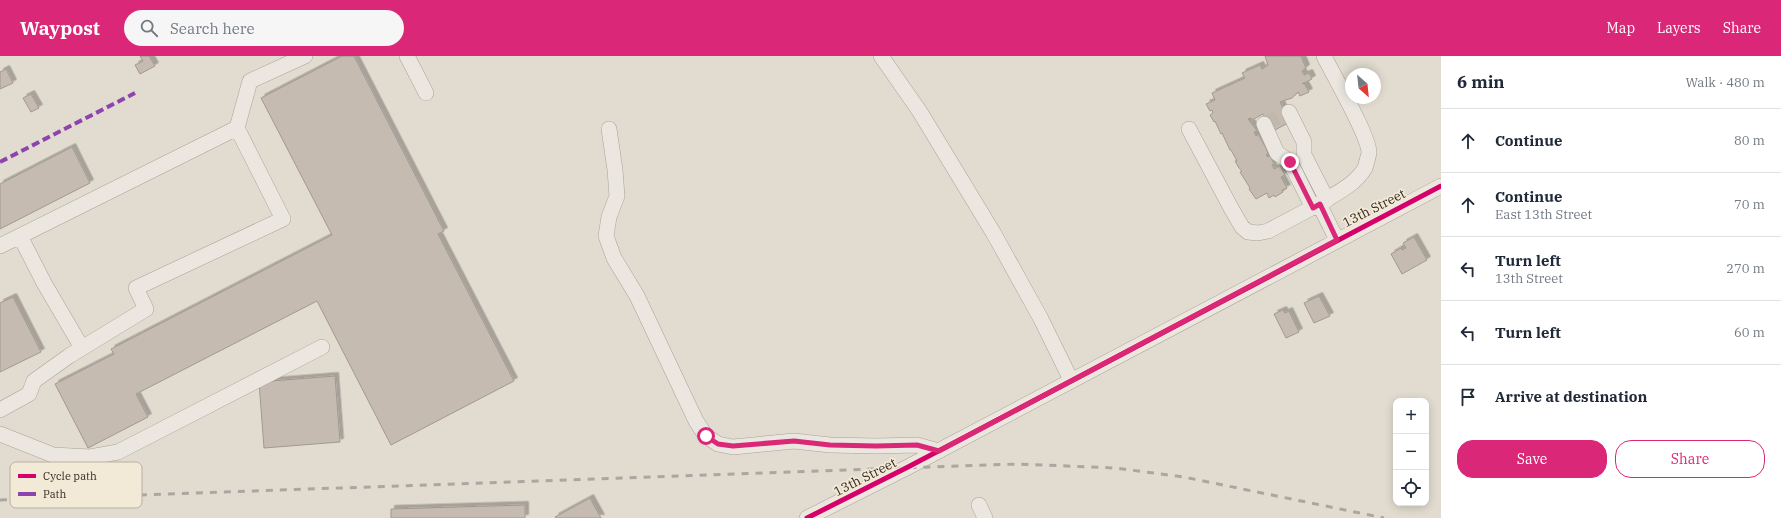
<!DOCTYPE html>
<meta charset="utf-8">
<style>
body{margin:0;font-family:"IBM Plex Serif",serif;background:#f6f6f7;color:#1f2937}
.controls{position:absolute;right:12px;bottom:12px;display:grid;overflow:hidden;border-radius:8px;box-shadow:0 2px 10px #0003}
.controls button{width:36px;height:36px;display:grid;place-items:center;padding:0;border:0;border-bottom:1px solid #e0e1e3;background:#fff;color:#1f2937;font:20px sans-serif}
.compass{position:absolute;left:1345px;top:12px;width:36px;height:36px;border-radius:50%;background:#fff;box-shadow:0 2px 10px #0003;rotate:153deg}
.stop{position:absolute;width:12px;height:12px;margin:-9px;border:3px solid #db2777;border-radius:50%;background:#fff}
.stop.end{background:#db2777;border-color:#fff;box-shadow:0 1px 4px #0008}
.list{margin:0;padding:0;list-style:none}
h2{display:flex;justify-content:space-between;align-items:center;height:52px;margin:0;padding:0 16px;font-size:17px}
h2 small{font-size:13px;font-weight:400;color:#747a83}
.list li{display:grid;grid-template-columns:26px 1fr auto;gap:12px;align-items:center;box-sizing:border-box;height:64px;padding:0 16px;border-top:1px solid #e0e1e3}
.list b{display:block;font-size:15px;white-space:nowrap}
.list p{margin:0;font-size:13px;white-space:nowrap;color:#747a83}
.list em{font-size:13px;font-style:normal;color:#747a83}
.actions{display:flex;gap:8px;padding:12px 16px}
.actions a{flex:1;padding:9px 0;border:1px solid #db2777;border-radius:16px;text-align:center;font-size:14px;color:#db2777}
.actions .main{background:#db2777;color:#fff}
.icon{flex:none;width:22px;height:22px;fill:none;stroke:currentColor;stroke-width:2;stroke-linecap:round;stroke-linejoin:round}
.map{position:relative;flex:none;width:1441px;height:462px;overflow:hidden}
header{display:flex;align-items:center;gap:24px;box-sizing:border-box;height:56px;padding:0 20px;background:#db2777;color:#fff}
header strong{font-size:19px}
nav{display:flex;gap:22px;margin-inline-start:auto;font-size:14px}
.search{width:280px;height:36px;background:#f6f6f7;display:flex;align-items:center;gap:10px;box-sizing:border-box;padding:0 14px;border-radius:22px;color:#747a83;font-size:15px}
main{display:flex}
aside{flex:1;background:#fff}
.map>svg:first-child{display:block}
.building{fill:#c5bbb1;stroke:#a2988f;filter:url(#shadow)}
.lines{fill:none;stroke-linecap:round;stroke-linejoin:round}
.minor-tunnel{stroke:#c0b8ad;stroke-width:15;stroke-dasharray:15 8;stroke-linecap:butt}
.minor-casing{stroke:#a8a198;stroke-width:16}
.minor{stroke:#ebe7e0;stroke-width:15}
.rail{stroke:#aba6a1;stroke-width:3;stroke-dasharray:7 7;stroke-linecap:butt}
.quiet{stroke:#8e44ad;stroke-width:4;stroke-dasharray:8 4;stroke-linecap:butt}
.cycleway-casing{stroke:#f2e9d7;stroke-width:8}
.cycleway{stroke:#d6006c;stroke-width:5}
.route{stroke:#db2777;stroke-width:5}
.labels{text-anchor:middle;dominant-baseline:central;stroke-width:3.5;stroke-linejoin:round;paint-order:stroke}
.street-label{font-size:13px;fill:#362a21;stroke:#f2e9d7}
.key{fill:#f2e9d7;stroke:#bab0a0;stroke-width:1}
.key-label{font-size:11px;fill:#362a21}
</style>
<header>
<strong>Waypost</strong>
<div class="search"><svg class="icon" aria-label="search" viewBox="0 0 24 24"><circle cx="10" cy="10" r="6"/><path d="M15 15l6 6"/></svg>Search here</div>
<nav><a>Map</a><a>Layers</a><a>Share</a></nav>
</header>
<main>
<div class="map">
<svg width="1441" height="462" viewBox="0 0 1441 462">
<defs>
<filter id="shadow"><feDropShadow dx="3.5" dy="-3.5" stdDeviation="0" flood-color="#0004"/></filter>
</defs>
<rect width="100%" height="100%" fill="#e2dcd0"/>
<path class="building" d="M140 0H149L155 10 140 18 135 9 143 5Z
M342 0H354L444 175 438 178 514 325 391 389 317 245 136 338 148 361 88 392 55 328 114 298 111 293 332 179 261 42Z
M1265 0H1301L1306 12 1302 15 1304 19 1309 17 1312 23 1302 28 1304 27 1309 36 1300 40 1298 36 1292 42 1280 46 1290 66 1273 75 1263 58 1252 64 1251 62 1248 63 1257 75 1254 76 1256 80 1258 78 1266 92 1268 98 1266 99 1268 101 1270 100 1274 108 1272 109 1274 113 1280 110 1285 119 1281 121 1287 132 1282 134 1283 136 1275 141 1274 139 1269 142 1267 137 1256 143 1249 133 1250 132 1240 116 1242 115 1239 112 1235 105H1237L1231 94H1230L1222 77 1221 78 1215 65 1214 66 1210 59 1213 57 1212 54 1210 55 1206 48 1215 44 1212 37 1245 22 1242 17 1260 9 1262 13 1268 9Z
M6 13 13 27 0 33V16Z
M31 38 39 52 31 56 23 42Z
M72 91 90 127 0 173V128Z
M1414 181 1427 204 1402 218 1391 198 1401 192 1402 194 1406 192 1403 187Z
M1319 240 1330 260 1314 267 1304 247Z
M13 241 41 296 0 316V247Z
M1283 254 1285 257 1289 255 1299 276 1286 282 1274 258Z
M335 320 340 386 264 392 259 326Z
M590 442 601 462H556L555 461Z
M525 449V462H391V453Z"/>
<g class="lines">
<path class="minor-tunnel" d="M1264 68 1289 56"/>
<defs>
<path id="minor" d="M407 0 426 37
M881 0 920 56 994 178 1041 263 1071 324
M1324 0C1333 19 1369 79 1369 97 1368 101 1366 109 1365 112 1355 129 1335 138 1319 148L1337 184
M1289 56 1304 86V99L1327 144
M1264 68 1277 97 1290 106 1313 152
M609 73 615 114 617 140 609 161 606 180 614 202 637 240 696 365 706 380 718 388 733 391 794 385 830 389 876 390 917 389 939 395
M1189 73 1231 152 1242 171 1248 176 1258 177 1268 175 1319 148
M20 180 44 227 82 292
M0 190 237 72 250 25 305 0
M0 354 29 338 34 325 69 300 146 253 136 232 283 163 237 72
M0 378 53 399 90 401 118 396 322 291
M979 449 985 462
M807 462 908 411 1441 130"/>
</defs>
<use href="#minor" class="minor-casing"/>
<use href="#minor" class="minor"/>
<path class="rail" d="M0 444 1018 408 1115 412 1184 421 1384 462"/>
<path class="quiet" d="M0 106 135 37"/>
<defs>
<path id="cycleway" d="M807 462 908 411 1441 130"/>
</defs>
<use href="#cycleway" class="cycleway-casing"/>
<use href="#cycleway" class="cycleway"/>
</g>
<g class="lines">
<path class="route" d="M706 380 718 388 733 390 794 385 830 389 876 390 917 389 939 395 1337 184 1320 148 1313 152 1290 106"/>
</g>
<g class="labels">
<g class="street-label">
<text transform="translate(1374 152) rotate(-27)">13th Street</text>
<text transform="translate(865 421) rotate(-27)">13th Street</text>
</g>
</g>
<rect x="10" y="406" width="132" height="46" rx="6" class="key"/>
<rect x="18" y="418" width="18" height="4" fill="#d6006c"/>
<rect x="18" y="436" width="18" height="4" fill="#8e44ad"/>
<g class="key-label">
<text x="43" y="424">Cycle path</text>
<text x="43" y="442">Path</text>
</g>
</svg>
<div class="controls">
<button>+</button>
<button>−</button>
<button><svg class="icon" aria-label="locate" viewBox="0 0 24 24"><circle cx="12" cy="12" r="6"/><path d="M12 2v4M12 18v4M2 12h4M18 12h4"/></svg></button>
</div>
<svg class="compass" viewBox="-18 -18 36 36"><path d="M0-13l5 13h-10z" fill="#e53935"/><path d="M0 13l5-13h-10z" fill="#747a83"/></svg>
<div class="stop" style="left:706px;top:380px"></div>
<div class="stop end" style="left:1290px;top:106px"></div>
</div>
<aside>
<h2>6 min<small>Walk · 480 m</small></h2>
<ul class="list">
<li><svg class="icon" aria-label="ahead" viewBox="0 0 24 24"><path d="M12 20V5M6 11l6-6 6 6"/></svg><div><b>Continue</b></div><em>80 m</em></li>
<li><svg class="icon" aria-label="ahead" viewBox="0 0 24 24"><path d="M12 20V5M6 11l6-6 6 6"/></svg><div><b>Continue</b><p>East 13th Street</p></div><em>70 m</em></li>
<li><svg class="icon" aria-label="left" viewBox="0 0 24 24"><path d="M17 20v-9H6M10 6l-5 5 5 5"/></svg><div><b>Turn left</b><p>13th Street</p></div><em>270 m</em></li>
<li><svg class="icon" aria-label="left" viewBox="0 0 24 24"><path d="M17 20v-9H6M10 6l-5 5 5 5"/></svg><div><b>Turn left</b></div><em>60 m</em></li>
<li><svg class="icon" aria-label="arrive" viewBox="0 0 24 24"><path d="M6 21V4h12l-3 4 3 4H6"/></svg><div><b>Arrive at destination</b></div></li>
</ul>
<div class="actions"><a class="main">Save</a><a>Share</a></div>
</aside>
</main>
